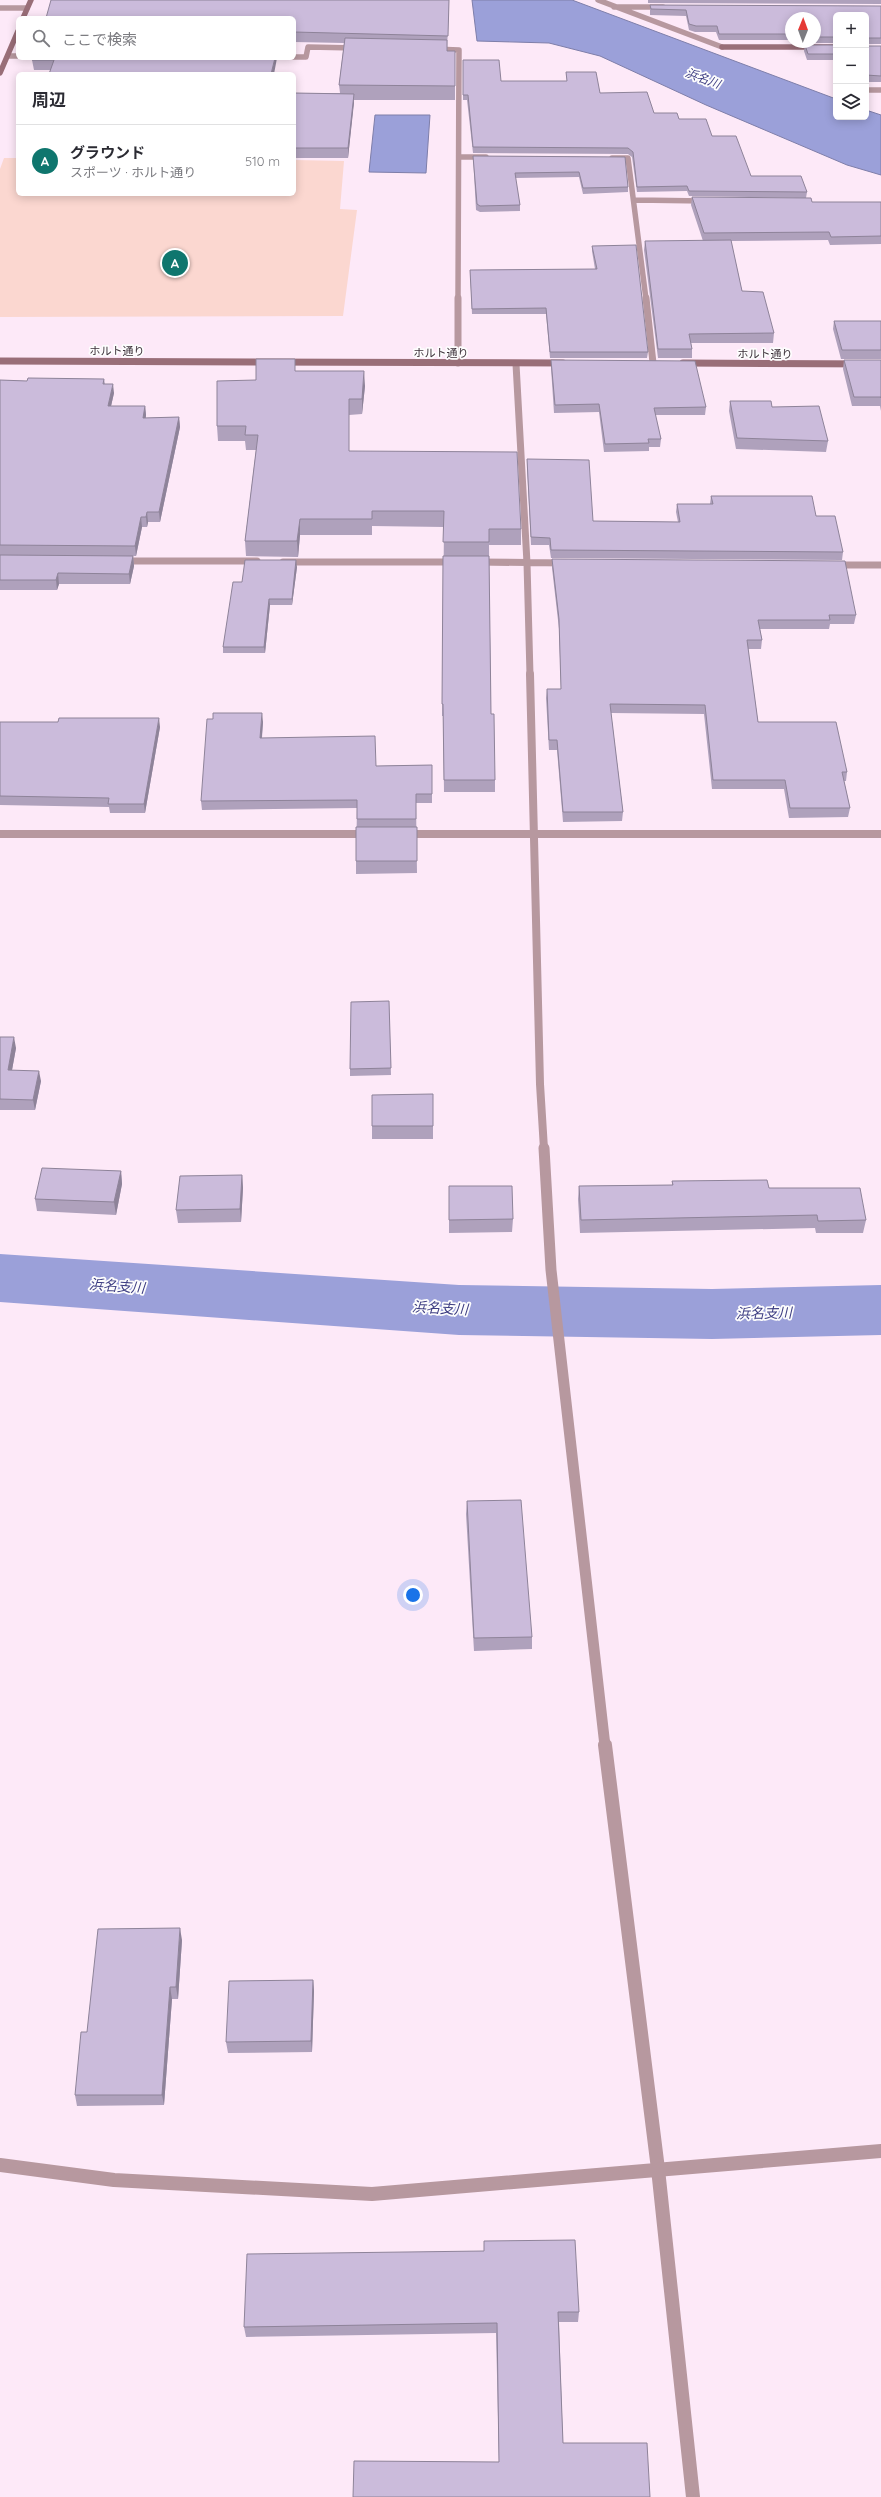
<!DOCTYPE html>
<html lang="ja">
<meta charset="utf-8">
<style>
body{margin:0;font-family:Quicksand,"Noto Sans JP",sans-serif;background:#f2f2f3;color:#2b2b33}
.controls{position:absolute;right:12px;top:12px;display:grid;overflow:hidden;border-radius:6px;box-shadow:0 2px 10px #0003}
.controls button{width:36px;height:36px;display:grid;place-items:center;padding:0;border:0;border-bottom:1px solid #e1e1e2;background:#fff;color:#2b2b33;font:20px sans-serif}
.compass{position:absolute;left:785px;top:12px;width:36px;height:36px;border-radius:50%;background:#fff;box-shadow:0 2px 10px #0003;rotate:1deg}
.you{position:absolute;left:413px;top:1595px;width:14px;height:14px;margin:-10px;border:3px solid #fff;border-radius:50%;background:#1a73e8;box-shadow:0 0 0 6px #1a73e833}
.badge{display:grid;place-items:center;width:26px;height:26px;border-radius:50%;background:#0f766e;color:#fff;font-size:13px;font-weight:700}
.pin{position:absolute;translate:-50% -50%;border:2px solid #fff;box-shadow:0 1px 4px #0006}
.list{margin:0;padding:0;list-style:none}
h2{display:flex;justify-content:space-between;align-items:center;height:52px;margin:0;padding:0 16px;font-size:17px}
h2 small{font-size:13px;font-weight:400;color:#7c7c81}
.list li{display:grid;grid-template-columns:26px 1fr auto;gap:12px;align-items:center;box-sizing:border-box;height:72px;padding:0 16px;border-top:1px solid #e1e1e2}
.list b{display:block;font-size:15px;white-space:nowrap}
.list p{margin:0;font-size:13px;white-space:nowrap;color:#7c7c81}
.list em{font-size:13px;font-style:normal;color:#7c7c81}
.icon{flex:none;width:22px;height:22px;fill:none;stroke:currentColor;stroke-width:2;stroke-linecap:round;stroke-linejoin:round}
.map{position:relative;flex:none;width:881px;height:2497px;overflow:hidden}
.search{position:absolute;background:#fff;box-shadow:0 2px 10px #0003;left:16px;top:16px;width:280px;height:44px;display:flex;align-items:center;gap:10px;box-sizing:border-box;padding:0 14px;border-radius:6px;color:#7c7c81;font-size:15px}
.panel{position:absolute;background:#fff;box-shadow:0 2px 10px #0003;left:16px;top:72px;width:280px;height:124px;border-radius:6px}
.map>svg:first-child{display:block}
.green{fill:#fbd7d0}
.water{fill:#9ba0d9;stroke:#7e7ea9}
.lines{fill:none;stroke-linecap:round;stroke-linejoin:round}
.river{fill:#9ba0d9;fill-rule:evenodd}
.lane{stroke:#b7989f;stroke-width:5.5}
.street-far4{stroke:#b7989f;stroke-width:5.5}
.street-far3{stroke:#b7989f;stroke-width:7}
.street-far2{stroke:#b7989f;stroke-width:8}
.street-far1{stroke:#b7989f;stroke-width:11}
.street{stroke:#b7989f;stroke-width:14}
.secondary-far1{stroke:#996e78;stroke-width:5.5}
.secondary{stroke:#996e78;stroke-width:7}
.wall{fill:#afa1bc}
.shaded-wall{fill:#8e8399}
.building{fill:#cbbbdb;stroke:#8e8399}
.labels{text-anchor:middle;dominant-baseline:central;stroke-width:3.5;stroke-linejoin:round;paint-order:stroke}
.far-street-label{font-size:11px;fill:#3b2f38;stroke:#fdfdfd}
.far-water-label{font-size:12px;font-style:italic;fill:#3d3d82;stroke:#fdfdfd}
.water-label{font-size:14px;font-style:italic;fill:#3d3d82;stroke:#fdfdfd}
</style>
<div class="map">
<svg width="881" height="2497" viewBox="0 0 881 2497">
<rect width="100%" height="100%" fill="#fde9f8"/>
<path class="green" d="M4 158H18V194H294V160L344 161 340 209 357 210 343 316 0 317V169Z"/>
<path class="water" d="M472 0H572L836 99V117H866V110L881 115V175L847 165 706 105 600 56 549 43 477 41Z
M375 115H430L426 173 369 172Z"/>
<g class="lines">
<path class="river" d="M0 1254 459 1285 712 1289 881 1285V1335L712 1339 459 1335 0 1302Z"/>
<path class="lane" d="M598 0 722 47
M614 7H663
M866 90H881"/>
<path class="street-far4" d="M0 8H27
M434 49 459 50 458 299
M8 56H18
M294 57H306L308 47 356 48
M460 157H486
M612 158H628L646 299
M635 200 705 201"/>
<path class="street-far3" d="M646 298 653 363
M458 363V298
M516 364 527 563 530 675
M121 561H257
M283 562H457
M477 562 565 563
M833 565H881"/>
<path class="street-far2" d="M530 674 540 1084 544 1149
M0 834H370
M404 834H881"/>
<path class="street-far1" d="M544 1148 551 1270 605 1746"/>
<path class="street" d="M605 1745 658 2169 693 2497
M0 2165 114 2180 372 2194 881 2151"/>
<path class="secondary-far1" d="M23 18 31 0
M722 47H836
M0 73 18 31"/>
<path class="secondary" d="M0 361 563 363
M683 363 881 364"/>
</g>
<path class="wall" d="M449 0 447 51H455V100H354L348 158H294V93H340L339 85 344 43 294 42V18Z
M648 0H881V4L648 3Z
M650 5 881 6V44H866L836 15V43H801V42H815V18H791V40H719L716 32H695L689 30 686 16 650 15Z
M805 45H836V60H807L804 51Z
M866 46H881V82H866Z
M277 58 50 70H34L32 60Z
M463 60 501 81H567L566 72 600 93 654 113 679 119 712 136 751 176 807 192 806 198 689 196 687 191 637 192 632 157 628 154 473 153 467 100H463Z
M473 156 625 157 628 187V192L583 194 579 177 515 178 520 205V211L480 212 476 210Z
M692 197 812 202H881V244L830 245 828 240 731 241 742 291 774 333 773 343H691L692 349V358H658L644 250 645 241H703L691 205Z
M592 246 648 352 647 358H550L546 314H472L470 270 595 269 592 251Z
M834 321H881V359H841L833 329Z
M551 360 706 407 705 415H655L661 439 660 447H649V451L604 452 599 412 554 413 551 368Z
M844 360H881V411L880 406H852L843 369Z
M296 371 365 386 362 414 349 415V451L521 529V545H489L491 714 495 780V792H444L443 716H442L444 527 372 526V535H300L298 557 246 556 245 541 256 450H246L245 441H218L217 426 256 380Z
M104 379 105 384 114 393 111 406H145L146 415V418L179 417 180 427 160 522H148L147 527H142L136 556H133L134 566 130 584H59L57 590H0V380L27 381Z
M730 401 772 407 828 441 826 452 736 449 729 411Z
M527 459 593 521 678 522 676 512 677 504H710L711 496 843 552 842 560 551 558 549 545H531L527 467Z
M552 559 856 615 854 624H830L829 629H760L762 640 761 649H748L758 722 847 772 846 781H844L850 808 848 817 789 818 784 789H712L704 714 611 713 623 812 622 821 563 822 557 750H549L546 698 547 689H561L559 629 552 568Z
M297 567 292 605H270L265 653H223V647L242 582Z
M0 722 160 727 145 813H110L109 807 0 805Z
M263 722 262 738 376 766 432 765V803H416L417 873 356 874V861L357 808 202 810 201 801Z
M389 1001 391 1075 350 1076V1069Z
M0 1037 16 1048 12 1070 41 1081 35 1110H0Z
M433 1094V1139H372V1126Z
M121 1171 122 1184 116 1215 37 1211 35 1199Z
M242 1175 243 1188 241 1222 178 1223 176 1210Z
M672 1181 769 1188 866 1220 863 1233H816L815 1228 580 1233 578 1199 579 1186 672 1185Z
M449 1186 513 1219 512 1232 449 1233Z
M467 1501 532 1637V1649L474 1651 466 1514Z
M182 1940 178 1999H172L164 2105 77 2106 75 2095Z
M313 1980 314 1991 312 2052 228 2053 226 2042Z
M484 2241 579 2312 578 2322H559L563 2443 650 2497 499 2462 496 2333 246 2337 244 2327 484 2251Z"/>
<path class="shaded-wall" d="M275 58H277L274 74H271Z
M354 94V103L348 158V148Z
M364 371 365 386 362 414V399Z
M113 384 114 393 109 415 108 406Z
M145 406 146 415 144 428 143 418Z
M179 417 180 427 160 522 159 512Z
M147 512 148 522 147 527 146 517Z
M141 517 142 527 136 556 135 546Z
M300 519V535L298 557 297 541Z
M133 556 134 566 130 584 129 574Z
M296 560 297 567 292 605V599Z
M58 573 59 584 57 590 56 580Z
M269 599 270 605 265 653 264 647Z
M262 713 263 722 261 746 260 738Z
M159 718 160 727 145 813 144 804Z
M14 1037 16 1048 10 1081 8 1070Z
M39 1071 41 1081 35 1110 33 1100Z
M121 1171 122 1184 116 1215 114 1202Z
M242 1175 243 1188 241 1222 240 1209Z
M180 1928 182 1940 178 1999 176 1987Z
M313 1980 314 1991 312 2052 311 2041Z
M170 1987 172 1999 164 2105 162 2095Z"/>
<path class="building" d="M51 0H449L448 36 294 32V18H46Z
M650 5 881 6V38H866V15H836V37H815V18H791V34H719L717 26H696L689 24 686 10 651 9Z
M345 38 447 40V51H455V86L339 85Z
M805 45H836V54H808Z
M866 46H881V76L866 75Z
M33 58H275L271 74H49L54 60H32Z
M463 60H499L501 81H567L566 72H596L600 93 647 92 654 113H677L679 119H706L712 136H736L751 176H801L807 192 689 191 687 186 637 187 633 152 628 148 473 147 468 95H463Z
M294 93 354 94 348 148H294Z
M473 156 625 157 628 187 583 188 579 172 515 173 520 205 480 206 477 204Z
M692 197 811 198 812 202H881V236L831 237 829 232 704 233Z
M731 240 742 291 763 292 774 333 689 334 692 349H658L645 241Z
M636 245 648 352H550L546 308 472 309 470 270 597 269 592 246Z
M834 321H881V350H842Z
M256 359H295V371H364L362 399H349V451L517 452 521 529H489V542H443L444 511H372V519H300L297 541H245L258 435H245L246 426H217V381L256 380Z
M551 360 695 361 706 407 654 408 661 439H648L649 443 605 444 599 404 555 405Z
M844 360H881V398V397H854Z
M28 378 104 379 103 384H113L108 406H145L143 418 179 417 159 512H147L146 517H141L135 546 0 545V380L27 381Z
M730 401H771L772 407 819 406 828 441 737 438Z
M527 459 589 460 593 521 680 522 677 504H713L711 496H812L816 516H835L843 552 551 550 550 538 531 537Z
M0 555 133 556 129 574 58 573 56 580H0Z
M443 556H489L491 714H494L495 780H444L443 704H442Z
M552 559 845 561 856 615H829L830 620H758L762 640H747L758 722H836L847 772H842L850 808H790L785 780H713L705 705 610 704 623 812H563L557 740H549L547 689H561L559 619Z
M245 560H296L292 599H269L264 647H223L233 582H242Z
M213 713H262L260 738 375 736 376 766 432 765V794H416V819H357V800L201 801 207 719H213Z
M59 718H159L144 804H108L109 798 0 796V722H58Z
M356 827H417V861H356Z
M389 1001 391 1068 350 1069 351 1002Z
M0 1037H14L8 1070 39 1071 33 1100 0 1099Z
M433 1094V1126H372V1095Z
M42 1168 121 1171 114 1202 35 1199Z
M242 1175 240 1209 176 1210 180 1176Z
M767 1180 769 1188H860L866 1220 818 1221 817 1215 581 1220 579 1186 673 1185 672 1181Z
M449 1186H512L513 1219 449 1220Z
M521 1500 532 1637 474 1638 467 1501Z
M180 1928 176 1987H170L162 2095H75L81 2032H87L98 1929Z
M313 1980 311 2041 226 2042 229 1981Z
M575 2240 579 2312H558L563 2443H647L650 2497H353L354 2461 499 2462 497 2323 244 2327 247 2254 484 2251V2241Z"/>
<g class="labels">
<g class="far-street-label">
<text x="117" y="351">ホルト通り</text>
<text x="441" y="353">ホルト通り</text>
<text x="765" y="354">ホルト通り</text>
</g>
<g class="far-water-label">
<text transform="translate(703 78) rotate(21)">浜名川</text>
</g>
<g class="water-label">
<text transform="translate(117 1286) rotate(4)">浜名支川</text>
<text transform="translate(440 1308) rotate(3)">浜名支川</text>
<text transform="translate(764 1313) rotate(-1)">浜名支川</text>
</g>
</g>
</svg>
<div class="controls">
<button>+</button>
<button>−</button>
<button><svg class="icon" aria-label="layers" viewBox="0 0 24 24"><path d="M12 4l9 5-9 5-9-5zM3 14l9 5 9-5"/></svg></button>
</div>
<svg class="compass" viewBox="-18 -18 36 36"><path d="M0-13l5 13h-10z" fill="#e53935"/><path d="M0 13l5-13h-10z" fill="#7c7c81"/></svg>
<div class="you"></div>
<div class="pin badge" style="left:175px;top:263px">A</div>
<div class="search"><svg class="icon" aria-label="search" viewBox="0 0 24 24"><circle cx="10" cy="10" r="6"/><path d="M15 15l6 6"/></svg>ここで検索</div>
<section class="panel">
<h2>周辺<small></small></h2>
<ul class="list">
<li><span class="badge">A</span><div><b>グラウンド</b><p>スポーツ · ホルト通り</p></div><em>510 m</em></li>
</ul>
</section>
</div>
